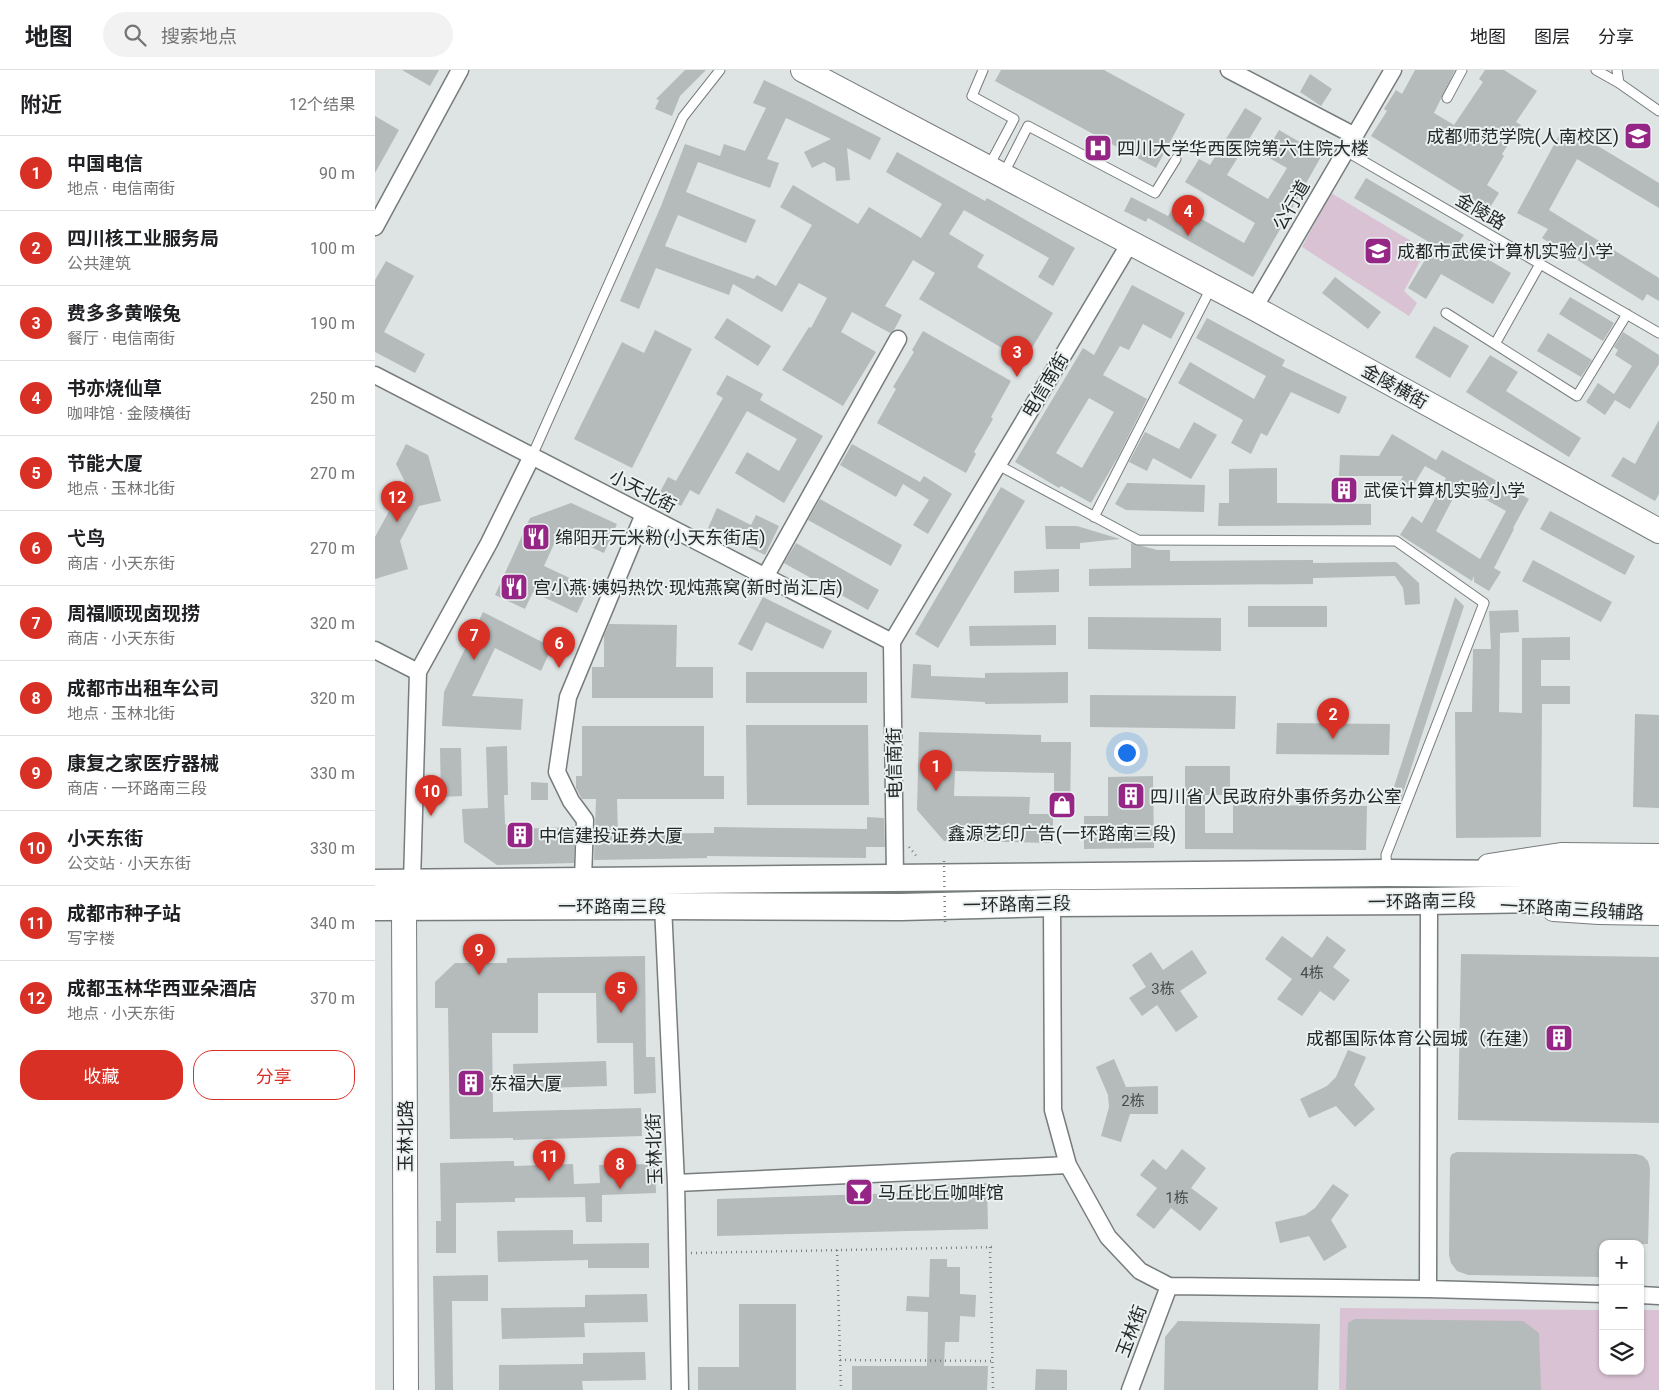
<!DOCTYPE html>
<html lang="zh">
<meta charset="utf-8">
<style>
body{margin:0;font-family:Roboto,"Noto Sans SC",sans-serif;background:#f2f2f2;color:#202124}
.controls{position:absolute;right:15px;bottom:15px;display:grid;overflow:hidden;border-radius:10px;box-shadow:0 1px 4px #0004}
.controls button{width:45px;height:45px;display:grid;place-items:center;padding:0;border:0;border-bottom:1px solid #e0e0e0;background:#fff;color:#202124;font:25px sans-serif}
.you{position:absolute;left:751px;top:682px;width:18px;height:18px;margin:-12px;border:4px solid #fff;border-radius:50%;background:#1a73e8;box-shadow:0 0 0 8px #1a73e833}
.badge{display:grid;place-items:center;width:32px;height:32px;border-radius:50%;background:#d93025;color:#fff;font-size:16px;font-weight:700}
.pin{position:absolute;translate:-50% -41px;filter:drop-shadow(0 1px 2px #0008)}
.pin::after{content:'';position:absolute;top:26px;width:18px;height:15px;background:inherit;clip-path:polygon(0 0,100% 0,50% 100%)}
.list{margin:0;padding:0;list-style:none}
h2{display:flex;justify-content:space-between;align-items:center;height:65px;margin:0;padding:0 20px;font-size:21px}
h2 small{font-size:16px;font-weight:400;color:#757577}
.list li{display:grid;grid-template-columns:32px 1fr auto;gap:15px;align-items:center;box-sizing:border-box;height:75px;padding:0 20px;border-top:1px solid #e0e0e0}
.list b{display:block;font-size:19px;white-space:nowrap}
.list p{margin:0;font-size:16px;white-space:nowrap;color:#757577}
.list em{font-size:16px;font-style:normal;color:#757577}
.actions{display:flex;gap:10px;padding:15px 20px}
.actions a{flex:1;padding:11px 0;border:1px solid #d93025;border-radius:20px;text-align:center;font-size:18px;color:#d93025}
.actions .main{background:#d93025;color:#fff}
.icon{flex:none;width:28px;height:28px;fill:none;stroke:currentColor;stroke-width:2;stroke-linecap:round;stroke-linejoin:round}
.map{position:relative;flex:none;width:1284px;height:1320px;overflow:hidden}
header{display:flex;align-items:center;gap:30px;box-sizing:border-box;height:70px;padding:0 25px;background:#fff;border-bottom:1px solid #e0e0e0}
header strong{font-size:24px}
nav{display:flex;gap:28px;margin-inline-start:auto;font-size:18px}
.search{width:350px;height:45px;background:#f2f2f2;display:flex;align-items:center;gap:12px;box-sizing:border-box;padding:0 18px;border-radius:28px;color:#757577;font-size:19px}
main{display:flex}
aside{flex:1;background:#fff}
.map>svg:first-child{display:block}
.pitch{fill:#d9c2d3}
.building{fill:#b5baba;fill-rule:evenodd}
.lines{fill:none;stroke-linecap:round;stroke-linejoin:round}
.lane-casing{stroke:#777c7c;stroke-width:11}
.street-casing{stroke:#777c7c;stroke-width:19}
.secondary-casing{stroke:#777c7c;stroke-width:26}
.primary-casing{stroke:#777c7c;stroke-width:29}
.path{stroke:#7b807f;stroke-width:2.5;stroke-dasharray:1 4;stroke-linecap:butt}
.lane{stroke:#fff;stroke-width:9}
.street{stroke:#fff;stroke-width:16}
.secondary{stroke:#fff;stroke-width:24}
.primary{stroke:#fff;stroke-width:26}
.path-bridge{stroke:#7b807f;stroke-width:2.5;stroke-dasharray:1 4;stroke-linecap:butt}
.labels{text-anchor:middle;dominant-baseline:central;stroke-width:4;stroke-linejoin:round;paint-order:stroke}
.number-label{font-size:15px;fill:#4a4c4c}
.poi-label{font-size:18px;fill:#262828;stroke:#ebf1f0;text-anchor:start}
.street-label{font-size:18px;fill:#262828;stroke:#ebf1f0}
</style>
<header>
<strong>地图</strong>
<div class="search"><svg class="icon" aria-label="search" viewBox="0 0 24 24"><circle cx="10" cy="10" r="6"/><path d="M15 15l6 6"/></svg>搜索地点</div>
<nav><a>地图</a><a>图层</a><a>分享</a></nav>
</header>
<main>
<aside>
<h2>附近<small>12个结果</small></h2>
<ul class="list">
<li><span class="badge">1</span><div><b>中国电信</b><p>地点 · 电信南街</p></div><em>90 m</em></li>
<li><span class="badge">2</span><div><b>四川核工业服务局</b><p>公共建筑</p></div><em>100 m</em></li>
<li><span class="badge">3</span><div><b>费多多黄喉兔</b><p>餐厅 · 电信南街</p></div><em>190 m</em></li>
<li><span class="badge">4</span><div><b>书亦烧仙草</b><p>咖啡馆 · 金陵横街</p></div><em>250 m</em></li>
<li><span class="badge">5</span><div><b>节能大厦</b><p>地点 · 玉林北街</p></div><em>270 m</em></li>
<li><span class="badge">6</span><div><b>弋鸟</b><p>商店 · 小天东街</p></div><em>270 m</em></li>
<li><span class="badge">7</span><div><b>周福顺现卤现捞</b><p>商店 · 小天东街</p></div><em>320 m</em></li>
<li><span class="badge">8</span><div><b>成都市出租车公司</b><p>地点 · 玉林北街</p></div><em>320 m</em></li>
<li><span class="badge">9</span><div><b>康复之家医疗器械</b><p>商店 · 一环路南三段</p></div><em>330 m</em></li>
<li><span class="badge">10</span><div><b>小天东街</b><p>公交站 · 小天东街</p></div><em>330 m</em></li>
<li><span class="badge">11</span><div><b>成都市种子站</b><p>写字楼</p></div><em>340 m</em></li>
<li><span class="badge">12</span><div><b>成都玉林华西亚朵酒店</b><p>地点 · 小天东街</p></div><em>370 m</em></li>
</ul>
<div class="actions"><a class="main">收藏</a><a>分享</a></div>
</aside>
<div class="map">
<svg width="1284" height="1320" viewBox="0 0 1284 1320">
<rect width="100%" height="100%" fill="#dde4e3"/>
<path class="pitch" d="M956 123 1051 180 1029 221 1042 233 1034 246 927 177Z
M965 1238 1228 1240V1301H1265V1240H1284V1320H964Z"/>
<path class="building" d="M27 0H64L55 16Z
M310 0H331L305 26 297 46 280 39 284 30 281 29Z
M626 0H729L810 44 781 98 620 11Z
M1040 0H1080L1059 43 1079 55 1108 12 1104 9 1110 0H1129L1162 21 1141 52 1146 55 1127 84 1129 86 1112 115 1124 123 1114 139 996 66 1012 41 1009 39 1021 20 1027 24Z
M935 4 957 19 946 36 925 22Z
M389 10 435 32 506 68 495 90 472 78 475 110 461 111 460 98 449 92 437 98 429 82 456 69 411 48 392 89 404 93 395 118 323 92 311 122 381 150 371 173 303 145 290 176 379 209 382 205 401 216 437 155 405 137 418 115 483 154 494 137 546 168 567 134 511 102 522 82 610 131 612 128 700 178 678 216 663 207 674 188 589 140 574 164 609 185 602 197 678 243 649 291 544 229 560 203 538 190 510 236 527 245 519 260 515 263 477 242 466 262 501 282 468 336 407 300 434 257 436 258 452 228 424 213 407 242 358 214 354 225 281 198 264 239 245 231 286 136 310 74 345 86 349 74 370 81 391 38 378 33Z
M870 38 887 48 852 105 893 129 912 98 889 85 904 60 947 85 878 207 773 148 771 152 749 141 756 127 793 146 800 134 869 173 880 153 810 112 824 89 835 95Z
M0 46 24 60 0 103Z
M1188 58 1228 79 1284 113V138L1202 89 1174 140 1284 208V231L1272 224 1268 231 1167 168 1173 159 1142 143Z
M991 108 1089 165 1084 172 1136 203 1118 234 1066 204 1051 229 1033 218 1059 175 979 128Z
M11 191 39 206 9 262 50 284 40 303 0 282V210Z
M960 207 1006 242 993 259 947 223Z
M757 215 810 243 796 269 768 254 754 280 745 276 728 305 772 329 743 387 716 433 686 416 684 418 640 392 708 278 719 285ZM714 328 739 342 707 398 681 383Z
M1195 227 1239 253 1228 271 1184 244Z
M352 248 396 276 383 296 339 268Z
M832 248 910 290 907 296 972 327 964 344 916 322 892 366 886 363 876 384 856 373 868 350 803 313 815 292 879 329 891 306 821 268Z
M1059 256 1094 276 1075 308 1040 287Z
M280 260 317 279 257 398 199 369 247 272 269 283Z
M548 261 636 311 616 347 618 349 599 382 601 384 591 403 502 353 521 319 518 317 539 282 537 280Z
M1248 262 1284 285V294L1255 339 1240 330 1230 345 1211 332 1223 313 1239 324 1257 296 1240 285 1243 280 1239 277Z
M1173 263 1217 290 1206 307 1162 281Z
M1115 285 1143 302 1131 321 1206 368 1194 387 1091 322Z
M352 305 388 324 385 330 448 366 409 433 360 403 372 382 404 401 422 369 372 341 324 425 315 420 306 436 284 424 293 407 301 411 348 328 341 324Z
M1284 350V424L1280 431 1236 406 1248 387 1260 394Z
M819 352 842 365 816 409 778 388 772 401 754 392 770 362 804 379Z
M1017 364 1061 390 1067 380 1154 429 1138 458 1139 459 1119 498 1126 502 1114 521 1099 512V506L1097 511 1025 465 1037 446 1047 453 1071 408 1050 396 1034 422 1023 415 1028 406H964L965 385 1004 386ZM1085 415 1131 441 1105 489 1061 461Z
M31 374 53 385 66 431 44 436 25 471 33 499 0 509V467L30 412 21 394Z
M477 374 545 412 549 406 577 424 553 464 538 455 554 430 528 414 521 427 465 395Z
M902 398V433L996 434V455L843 456 844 433H854V399Z
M752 413 830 415 829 442 751 440 740 434Z
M626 417 650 431 563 578 540 564Z
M445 429 527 475 516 496 433 450Z
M196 433 242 454 229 483 184 463 169 496 214 517 202 543 158 522 150 539 120 525 155 448Z
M342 438 376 455 381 445 404 456 390 485 333 458Z
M1175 441 1260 486 1250 505 1165 459Z
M670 456H702L745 469 705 473V479H671Z
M421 473 504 520 493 540 409 493Z
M756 473 782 480H795V491L938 490V493L1021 492 1044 513 1045 534 1030 535 1028 518 1020 506 938 508V514L714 516V499L756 498Z
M1158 490 1237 532 1226 552 1147 511Z
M684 499V522L639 523V501Z
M388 527 457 561 448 579 391 552 377 581 363 574Z
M1080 527 1089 536 1026 729 1016 726Z
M873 536H952V557H873Z
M1143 540 1144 562 1125 563 1124 642 1147 643V568L1195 567V590H1166V616H1195V634H1167L1166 767 1081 768 1080 642H1097L1098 579H1116L1114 541Z
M108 542 177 577 166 601 120 578 97 626 148 629 146 660 67 656 69 622Z
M713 547 846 548V581L713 579Z
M234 554 302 555 301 597H338V628H217V597H229V566Z
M681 555V575L595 576 594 556Z
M538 594 556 595V606L610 608V603L693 602V633L610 634V632L536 628Z
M371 602H492V633H371Z
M715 625 861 626 860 659 715 657Z
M1260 644 1284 645V738L1258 737Z
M902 653 1015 654 1014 685 901 684Z
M371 655H493L494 735H372Z
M207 656H329V706H349V729H242L243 764 339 763V757L492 759V747L509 748 510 777H491V788L332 786V788L219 790 221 729H207L201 718V706H207Z
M544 662 666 665V672H696L695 747H679V703L580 701 579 726 655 727 654 744H678V773L569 771 542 740Z
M132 676 133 725H129L130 754 138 759 200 757 199 793 122 795 89 772 87 739 113 738 111 677Z
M65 678H86L87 726 66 727Z
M810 696H855V725H830V763H858V735L992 736 991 780 810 779Z
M778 706 779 778 709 779V746H733V707Z
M156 712 173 713V730H156Z
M907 866 937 888 952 866 971 880 958 897 975 910 959 931 945 921 927 946 902 929 917 909 890 889Z
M817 880 832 903 805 921 823 947 801 962 782 935 767 946 754 928 771 917 757 895 776 882 788 900Z
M1086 884 1284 887V1053L1083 1050Z
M270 886 271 987H280L281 1023 259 1024 258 973H222L221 923H163V963H117L118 1042 266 1038 267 1066 138 1070V1068L75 1069 73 938H60V912L80 893H132V888Z
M973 980 991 987 979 1015 1000 1039 980 1057 961 1036 934 1048 925 1029 952 1016 961 1007Z
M739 989 751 1017 783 1016V1044H755L746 1072 726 1066 734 1037 733 1025 721 997Z
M231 991 232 1016 139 1019 138 994Z
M807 1079 831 1098 816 1118 843 1138 825 1161 796 1138 779 1159 761 1145 782 1118 765 1105 778 1089 791 1100Z
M1082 1082 1261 1084 1268 1086 1273 1091 1275 1099 1273 1174H1228V1207L1093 1205 1082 1201 1076 1193 1074 1185 1075 1088 1077 1084Z
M139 1091V1096L198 1094 199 1114 225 1113 224 1095 280 1094 281 1123 227 1125V1152H211L210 1127 140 1128V1132L81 1133V1183H61V1151H66L65 1093Z
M612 1113 613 1159 342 1166V1129L527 1123V1115Z
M958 1114 974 1125 956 1150 972 1177 949 1191 934 1166 905 1173 900 1152 930 1145 940 1138Z
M198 1160V1174L274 1173V1198H213V1190L123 1192 122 1161Z
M555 1189H572V1197H585V1224L601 1225 600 1247 585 1246 584 1272H570L569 1296H613L612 1320H477V1296H552L553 1242 531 1241 532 1226 554 1227Z
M113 1205V1231H77L78 1320H60L58 1206Z
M272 1224 273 1252 209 1253 210 1267 127 1269 126 1238 210 1237V1225Z
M364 1234H421V1320H323V1297H364Z
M980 1249 1148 1251 1164 1263 1166 1320H971L973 1253Z
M803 1251 945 1254 943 1320H789L790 1267Z
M270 1282 271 1310 207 1311 208 1320H124V1295L208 1294V1283Z
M661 1299 692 1300V1320H660Z"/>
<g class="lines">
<defs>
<path id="lane" d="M608 0 597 26 639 49 614 96
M1221 0 1244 13
M1242 0 1244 13 1284 41
M1072 28 1087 0
M969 80 1284 263
M628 105 653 56 780 123 801 89
M1071 243 1202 326 1252 244
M1120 274 1165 194
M157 386 308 47 345 0
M623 395 763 470 1021 471 1109 533 1011 785 1012 802
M719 447 837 216"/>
<path id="street" d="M854 0 980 66
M0 157 85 0
M879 238 1018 0
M0 305 517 572
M390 507 523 269
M0 580 43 602
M520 807 517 572 755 173
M208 810 210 750 196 731 182 702 193 627 269 444
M37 812 43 602 114 473 157 386
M677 833 678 1040 693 1095 733 1167 765 1201 794 1216 1053 1219 1228 1224
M288 836 301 1113 305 1320
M301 1113 693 1095
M1053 1219 1054 840
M1265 1225 1284 1226
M755 1320 794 1216"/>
<path id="secondary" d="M428 0 879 238 1284 461
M1114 796 1186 785 1284 786
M1179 839 1224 842 1284 843
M31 1320 29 837 34 820"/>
<path id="primary" d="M0 813 1012 803 1284 805
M0 837 288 836 526 837 677 833 1050 831 1284 827"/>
</defs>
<use href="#lane" class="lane-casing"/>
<use href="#street" class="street-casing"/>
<use href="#secondary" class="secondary-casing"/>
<use href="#primary" class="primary-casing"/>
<path class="path" d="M534 777 543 788
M615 1177 618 1320
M462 1180 466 1320
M316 1183 621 1177
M465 1290 618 1291"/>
<use href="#lane" class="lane"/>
<use href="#street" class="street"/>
<use href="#secondary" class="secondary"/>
<use href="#primary" class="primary"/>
<path class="path-bridge" d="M569 791 570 852"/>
</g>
<defs>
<symbol id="school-square" viewBox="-11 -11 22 22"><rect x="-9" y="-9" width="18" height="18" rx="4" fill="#962686" stroke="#ebf1f0"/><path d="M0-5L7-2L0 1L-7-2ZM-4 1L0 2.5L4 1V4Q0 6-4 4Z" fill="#fff"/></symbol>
<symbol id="hospital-square" viewBox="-11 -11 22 22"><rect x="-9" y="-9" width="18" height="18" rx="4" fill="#962686" stroke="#ebf1f0"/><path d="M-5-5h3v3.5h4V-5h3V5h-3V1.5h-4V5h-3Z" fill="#fff"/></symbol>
<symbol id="building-square" viewBox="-11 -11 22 22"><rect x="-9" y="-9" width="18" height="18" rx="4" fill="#962686" stroke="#ebf1f0"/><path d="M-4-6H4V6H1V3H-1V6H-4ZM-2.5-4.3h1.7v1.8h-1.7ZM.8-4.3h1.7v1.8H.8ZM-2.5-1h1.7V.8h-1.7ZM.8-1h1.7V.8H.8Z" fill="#fff"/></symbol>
<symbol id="restaurant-square" viewBox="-11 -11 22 22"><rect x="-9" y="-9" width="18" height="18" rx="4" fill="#962686" stroke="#ebf1f0"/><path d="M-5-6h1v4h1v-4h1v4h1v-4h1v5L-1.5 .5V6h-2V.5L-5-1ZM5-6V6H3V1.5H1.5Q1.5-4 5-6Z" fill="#fff"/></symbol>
<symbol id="shop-square" viewBox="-11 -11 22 22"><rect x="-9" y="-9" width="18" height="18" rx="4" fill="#962686" stroke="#ebf1f0"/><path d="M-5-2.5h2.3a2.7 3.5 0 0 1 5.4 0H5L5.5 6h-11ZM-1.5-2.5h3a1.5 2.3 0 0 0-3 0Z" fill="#fff"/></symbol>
<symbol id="bar-square" viewBox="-11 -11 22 22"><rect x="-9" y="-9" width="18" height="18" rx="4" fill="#962686" stroke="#ebf1f0"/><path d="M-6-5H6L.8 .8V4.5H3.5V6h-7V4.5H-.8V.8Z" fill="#fff"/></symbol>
</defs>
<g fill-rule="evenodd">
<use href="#school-square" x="1247" y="50" width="32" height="32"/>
<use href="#hospital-square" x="707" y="62" width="32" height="32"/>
<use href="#school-square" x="987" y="165" width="32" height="32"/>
<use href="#building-square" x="953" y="404" width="32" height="32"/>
<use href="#restaurant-square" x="145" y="451" width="32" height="32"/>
<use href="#restaurant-square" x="123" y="501" width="32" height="32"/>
<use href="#building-square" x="740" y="710" width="32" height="32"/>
<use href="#shop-square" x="671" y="719" width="32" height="32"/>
<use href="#building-square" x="129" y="749" width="32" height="32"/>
<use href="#building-square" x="1168" y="952" width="32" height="32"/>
<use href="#building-square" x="80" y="997" width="32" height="32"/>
<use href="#bar-square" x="468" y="1106" width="32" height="32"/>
</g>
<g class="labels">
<g class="number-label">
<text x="937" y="903">4栋</text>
<text x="788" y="919">3栋</text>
<text x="758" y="1031">2栋</text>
<text x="802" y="1128">1栋</text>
</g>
<g class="poi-label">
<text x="1244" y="66" text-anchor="end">成都师范学院(人南校区)</text>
<text x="742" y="78">四川大学华西医院第六住院大楼</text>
<text x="1022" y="181">成都市武侯计算机实验小学</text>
<text x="988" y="420">武侯计算机实验小学</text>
<text x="180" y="467">绵阳开元米粉(小天东街店)</text>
<text x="158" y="517">宫小燕·姨妈热饮·现炖燕窝(新时尚汇店)</text>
<text x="775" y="726">四川省人民政府外事侨务办公室</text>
<text x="687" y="763" text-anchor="middle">鑫源艺印广告(一环路南三段)</text>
<text x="164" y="765">中信建投证券大厦</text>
<text x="1165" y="968" text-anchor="end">成都国际体育公园城（在建）</text>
<text x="115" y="1013">东福大厦</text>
<text x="503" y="1122">马丘比丘咖啡馆</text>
</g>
<g class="street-label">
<text transform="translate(916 135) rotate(-60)">公行道</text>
<text transform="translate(1106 141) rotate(30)">金陵路</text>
<text transform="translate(670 315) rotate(-59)">电信南街</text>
<text transform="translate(1020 316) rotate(29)">金陵横街</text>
<text transform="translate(268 421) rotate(27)">小天北街</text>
<text transform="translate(519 693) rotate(-91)">电信南街</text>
<text transform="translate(1047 831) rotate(-1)">一环路南三段</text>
<text transform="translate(642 834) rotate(-1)">一环路南三段</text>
<text x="237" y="836">一环路南三段</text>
<text transform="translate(1197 839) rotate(3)">一环路南三段辅路</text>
<text transform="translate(30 1066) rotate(-90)">玉林北路</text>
<text transform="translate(279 1079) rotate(-92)">玉林北街</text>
<text transform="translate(756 1261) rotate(-69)">玉林街</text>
</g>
</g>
</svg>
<div class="controls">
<button>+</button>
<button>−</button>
<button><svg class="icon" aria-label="layers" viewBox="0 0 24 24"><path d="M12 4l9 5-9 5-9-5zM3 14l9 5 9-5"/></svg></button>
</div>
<div class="you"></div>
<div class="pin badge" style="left:561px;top:721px">1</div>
<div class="pin badge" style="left:958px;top:669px">2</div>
<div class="pin badge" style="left:642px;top:307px">3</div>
<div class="pin badge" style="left:813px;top:166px">4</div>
<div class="pin badge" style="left:246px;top:943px">5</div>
<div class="pin badge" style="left:184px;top:598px">6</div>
<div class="pin badge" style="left:99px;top:590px">7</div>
<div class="pin badge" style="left:245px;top:1119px">8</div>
<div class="pin badge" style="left:104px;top:905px">9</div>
<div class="pin badge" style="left:56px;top:746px">10</div>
<div class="pin badge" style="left:174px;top:1111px">11</div>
<div class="pin badge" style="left:22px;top:452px">12</div>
</div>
</main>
